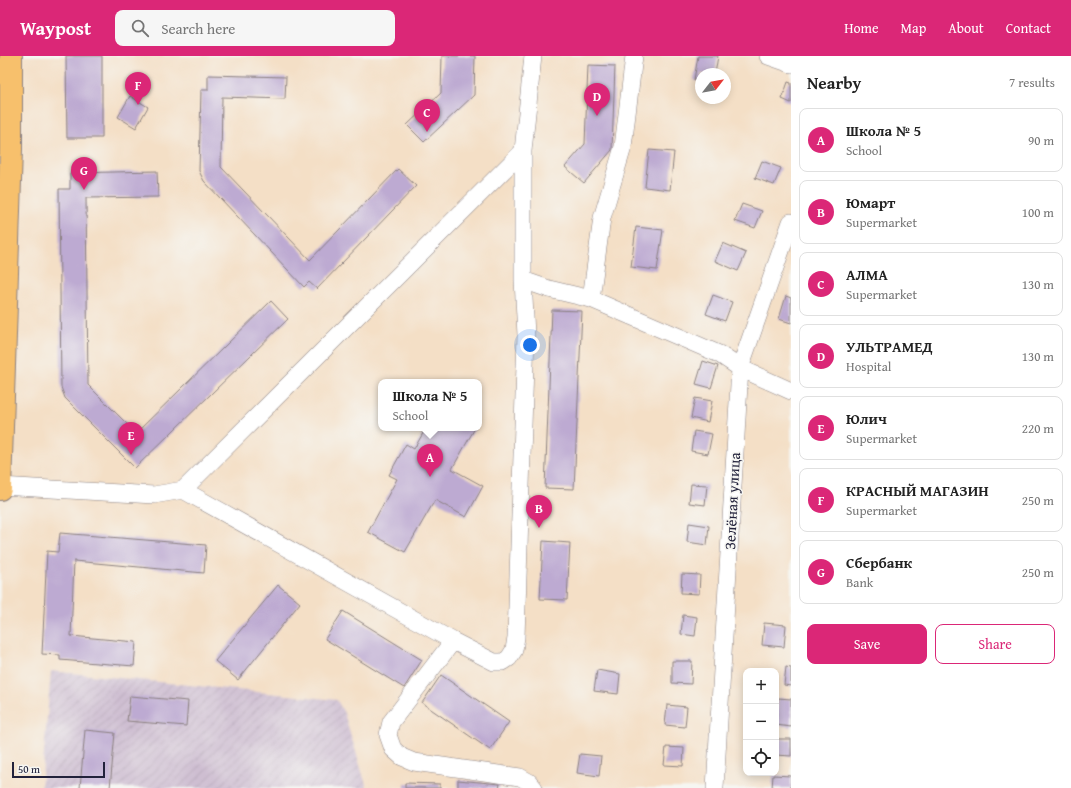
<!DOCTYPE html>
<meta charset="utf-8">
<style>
body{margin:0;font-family:"Gentium Book Plus",serif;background:#f6f6f6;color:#222}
.controls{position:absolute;right:12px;bottom:12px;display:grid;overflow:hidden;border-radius:8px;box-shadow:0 2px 10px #0003}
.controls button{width:36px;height:36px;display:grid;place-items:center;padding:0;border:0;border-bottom:1px solid #e0e0e0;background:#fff;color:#222;font:20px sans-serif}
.compass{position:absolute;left:695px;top:12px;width:36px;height:36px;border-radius:50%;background:#fff;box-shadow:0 2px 10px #0003;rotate:59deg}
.scale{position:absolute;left:12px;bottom:10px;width:93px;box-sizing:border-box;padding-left:4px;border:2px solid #22223b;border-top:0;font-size:11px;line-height:14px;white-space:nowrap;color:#22223b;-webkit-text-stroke:3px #f6f6f2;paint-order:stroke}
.you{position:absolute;left:530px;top:289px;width:14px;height:14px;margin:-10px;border:3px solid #fff;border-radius:50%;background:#1a73e8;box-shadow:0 0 0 6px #1a73e833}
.badge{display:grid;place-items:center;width:26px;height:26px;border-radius:50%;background:#db2777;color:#fff;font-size:13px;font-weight:700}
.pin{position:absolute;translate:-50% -33px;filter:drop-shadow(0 1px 2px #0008)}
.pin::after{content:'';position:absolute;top:21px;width:14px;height:12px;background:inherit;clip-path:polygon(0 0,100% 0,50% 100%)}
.popup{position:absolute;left:378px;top:323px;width:104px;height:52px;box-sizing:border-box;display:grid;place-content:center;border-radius:8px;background:#fff;filter:drop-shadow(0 1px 3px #0005);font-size:13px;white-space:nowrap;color:#767676}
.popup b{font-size:15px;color:#222}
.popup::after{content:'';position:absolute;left:50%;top:100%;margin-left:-8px;border:8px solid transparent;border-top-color:#fff}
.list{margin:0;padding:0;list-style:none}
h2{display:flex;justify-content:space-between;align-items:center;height:52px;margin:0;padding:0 16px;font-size:17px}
h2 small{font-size:13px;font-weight:400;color:#767676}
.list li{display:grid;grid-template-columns:26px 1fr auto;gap:12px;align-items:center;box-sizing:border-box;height:64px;margin:0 8px 8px;padding:0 8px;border:1px solid #e0e0e0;border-radius:8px}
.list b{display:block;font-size:15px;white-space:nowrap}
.list p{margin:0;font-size:13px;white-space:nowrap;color:#767676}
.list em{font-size:13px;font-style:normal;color:#767676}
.actions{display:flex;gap:8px;padding:12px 16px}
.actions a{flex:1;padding:9px 0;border:1px solid #db2777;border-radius:8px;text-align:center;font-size:14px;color:#db2777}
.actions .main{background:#db2777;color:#fff}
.icon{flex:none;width:22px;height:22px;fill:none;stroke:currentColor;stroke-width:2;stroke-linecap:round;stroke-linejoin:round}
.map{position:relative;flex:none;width:791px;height:732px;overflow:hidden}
header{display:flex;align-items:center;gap:24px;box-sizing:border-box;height:56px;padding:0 20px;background:#db2777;color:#fff}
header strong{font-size:19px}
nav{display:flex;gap:22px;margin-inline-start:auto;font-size:14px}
.search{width:280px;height:36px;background:#f6f6f6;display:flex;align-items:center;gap:10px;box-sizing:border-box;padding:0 14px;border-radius:8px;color:#767676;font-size:15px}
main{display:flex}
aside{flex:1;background:#fff}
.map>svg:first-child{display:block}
.industrial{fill:url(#industrial-furrows)}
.building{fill:#bdaad2}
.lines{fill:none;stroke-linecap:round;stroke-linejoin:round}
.minor-casing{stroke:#8b8080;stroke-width:18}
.highway-casing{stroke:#8b8080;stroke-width:24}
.minor{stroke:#fff;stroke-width:17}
.highway{stroke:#f7c06c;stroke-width:22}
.labels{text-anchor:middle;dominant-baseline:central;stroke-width:3;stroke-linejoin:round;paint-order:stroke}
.street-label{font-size:15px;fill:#22223b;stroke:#f6f6f2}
</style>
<header>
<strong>Waypost</strong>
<div class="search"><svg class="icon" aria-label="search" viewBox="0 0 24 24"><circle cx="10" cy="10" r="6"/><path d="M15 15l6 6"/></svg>Search here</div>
<nav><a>Home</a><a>Map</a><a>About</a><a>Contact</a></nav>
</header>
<main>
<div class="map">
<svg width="791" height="732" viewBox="0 0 791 732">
<defs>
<pattern id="industrial-furrows" width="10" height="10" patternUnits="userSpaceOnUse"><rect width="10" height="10" fill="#cebed1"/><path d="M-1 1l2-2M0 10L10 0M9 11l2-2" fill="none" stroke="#b1a3b4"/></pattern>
</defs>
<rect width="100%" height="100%" fill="#f6f6f2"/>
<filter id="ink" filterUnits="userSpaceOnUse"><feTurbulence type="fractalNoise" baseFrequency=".025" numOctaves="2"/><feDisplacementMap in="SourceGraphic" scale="8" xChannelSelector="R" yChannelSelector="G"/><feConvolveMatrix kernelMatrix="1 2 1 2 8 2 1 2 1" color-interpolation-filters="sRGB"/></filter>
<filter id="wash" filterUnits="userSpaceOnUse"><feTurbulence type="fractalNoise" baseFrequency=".012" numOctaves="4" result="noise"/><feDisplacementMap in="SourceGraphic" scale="16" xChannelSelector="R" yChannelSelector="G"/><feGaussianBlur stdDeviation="0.9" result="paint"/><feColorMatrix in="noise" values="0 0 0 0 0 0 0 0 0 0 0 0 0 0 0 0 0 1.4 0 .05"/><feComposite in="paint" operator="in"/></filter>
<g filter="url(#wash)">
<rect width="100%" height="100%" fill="#f4dfc6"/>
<path class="industrial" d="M51 615 337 644 344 657 367 732H41Z"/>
<g id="blocks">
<path class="building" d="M66 0H102V82H67Z
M442 0H475L474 39 424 86 407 69 441 37Z
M698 0H718L715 18H701V26L694 24Z
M588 9 615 10 612 94 584 127 565 111 585 88Z
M208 19 286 21 285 43 222 41 221 111 310 204 398 113 416 130 317 233 309 226 304 231 204 125 199 115 201 34H208Z
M788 26 791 27V47L782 43Z
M130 40 148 51 136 72 118 61Z
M649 94 674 96 670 134 645 131Z
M762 105 781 112 774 129 755 122Z
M157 115 158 141 86 142 88 329 136 377 271 245 288 263 135 412 65 342 61 331 59 133H70V117Z
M742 148 762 155 755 172 735 165Z
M636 171 663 174 657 214 631 211Z
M723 187 746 197 738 215 715 205Z
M713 239 732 246 725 265 706 258Z
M786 240 791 242V267L779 263Z
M552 254 582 255 574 433 545 432Z
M703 305 718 310 711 332 696 328Z
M695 342 712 345 708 366 691 362Z
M426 372H475L452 413 483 430 466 461 435 444 405 496 368 476 397 423 389 419 406 388 414 393Z
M694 375 712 378 708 398 691 395Z
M691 428 707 429 705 449 689 447Z
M689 467 709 470 707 489 687 486Z
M60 477 206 489 204 517 74 505 71 580 136 586 134 610 60 604V599L42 598 47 495 58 496Z
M543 485 570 487 567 544 540 543Z
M682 518 700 519 699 538 681 537Z
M278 529 300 547 238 624 215 605Z
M343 555 422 604 404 632 325 583Z
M683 559 697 561 695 580 681 578Z
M764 567 786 569 784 591 762 589Z
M672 605H692L691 628 672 627Z
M786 611 791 612V630L784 629Z
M597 614 620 618 618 638 594 635Z
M441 619 509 666 490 694 422 647Z
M130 640 188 645 186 670 127 665Z
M778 642 791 643V671L776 669Z
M667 649 687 651 685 671 665 669Z
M85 674 115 677 110 732H80Z
M776 683H791V700L776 699Z
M666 691 684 692 683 710 664 709Z
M580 698 601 700 599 720 577 717Z
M773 719 791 720V732H772Z
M458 724 500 728 499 732H458Z
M405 727 440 728V732H405Z"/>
</g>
</g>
<g filter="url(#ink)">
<use href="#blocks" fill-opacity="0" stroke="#8b8080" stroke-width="1"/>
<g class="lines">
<defs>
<path id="minor" d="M768 0 791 8
M523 95V224L549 233 591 243 719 298 740 312 791 335
M591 243 602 162 623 91 634 0
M0 430 154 439 183 434 523 95 533 0
M183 434 453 585 494 606H503L509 602 514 594 516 581 526 279 523 224
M453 585 391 666 388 679 393 693 402 701 414 706 520 721 529 726 534 732
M715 732 740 312 791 166"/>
<path id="highway" d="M0 433 11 93V0"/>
</defs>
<use href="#minor" class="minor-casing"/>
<use href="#highway" class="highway-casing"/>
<use href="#minor" class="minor"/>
<use href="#highway" class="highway"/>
</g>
</g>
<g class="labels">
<g class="street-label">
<text transform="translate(732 445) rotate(-87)">Зелёная улица</text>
</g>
</g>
</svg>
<div class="controls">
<button>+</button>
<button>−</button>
<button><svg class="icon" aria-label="locate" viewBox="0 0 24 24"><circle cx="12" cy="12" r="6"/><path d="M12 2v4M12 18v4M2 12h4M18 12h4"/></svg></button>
</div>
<svg class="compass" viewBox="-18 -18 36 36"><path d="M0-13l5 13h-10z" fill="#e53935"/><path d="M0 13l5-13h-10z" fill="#767676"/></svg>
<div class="scale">50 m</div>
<div class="you"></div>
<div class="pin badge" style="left:430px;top:421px">A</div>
<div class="popup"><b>Школа № 5</b>School</div>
<div class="pin badge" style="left:539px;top:472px">B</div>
<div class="pin badge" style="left:427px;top:76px">C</div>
<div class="pin badge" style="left:597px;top:60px">D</div>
<div class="pin badge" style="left:131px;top:399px">E</div>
<div class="pin badge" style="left:138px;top:49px">F</div>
<div class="pin badge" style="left:84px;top:134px">G</div>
</div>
<aside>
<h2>Nearby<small>7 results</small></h2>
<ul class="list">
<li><span class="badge">A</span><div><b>Школа № 5</b><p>School</p></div><em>90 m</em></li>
<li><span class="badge">B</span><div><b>Юмарт</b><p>Supermarket</p></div><em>100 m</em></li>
<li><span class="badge">C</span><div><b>АЛМА</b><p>Supermarket</p></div><em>130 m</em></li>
<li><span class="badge">D</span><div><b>УЛЬТРАМЕД</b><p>Hospital</p></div><em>130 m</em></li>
<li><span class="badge">E</span><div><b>Юлич</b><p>Supermarket</p></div><em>220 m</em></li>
<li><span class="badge">F</span><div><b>КРАСНЫЙ МАГАЗИН</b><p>Supermarket</p></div><em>250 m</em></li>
<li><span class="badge">G</span><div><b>Сбербанк</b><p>Bank</p></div><em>250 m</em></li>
</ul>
<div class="actions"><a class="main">Save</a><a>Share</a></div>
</aside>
</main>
